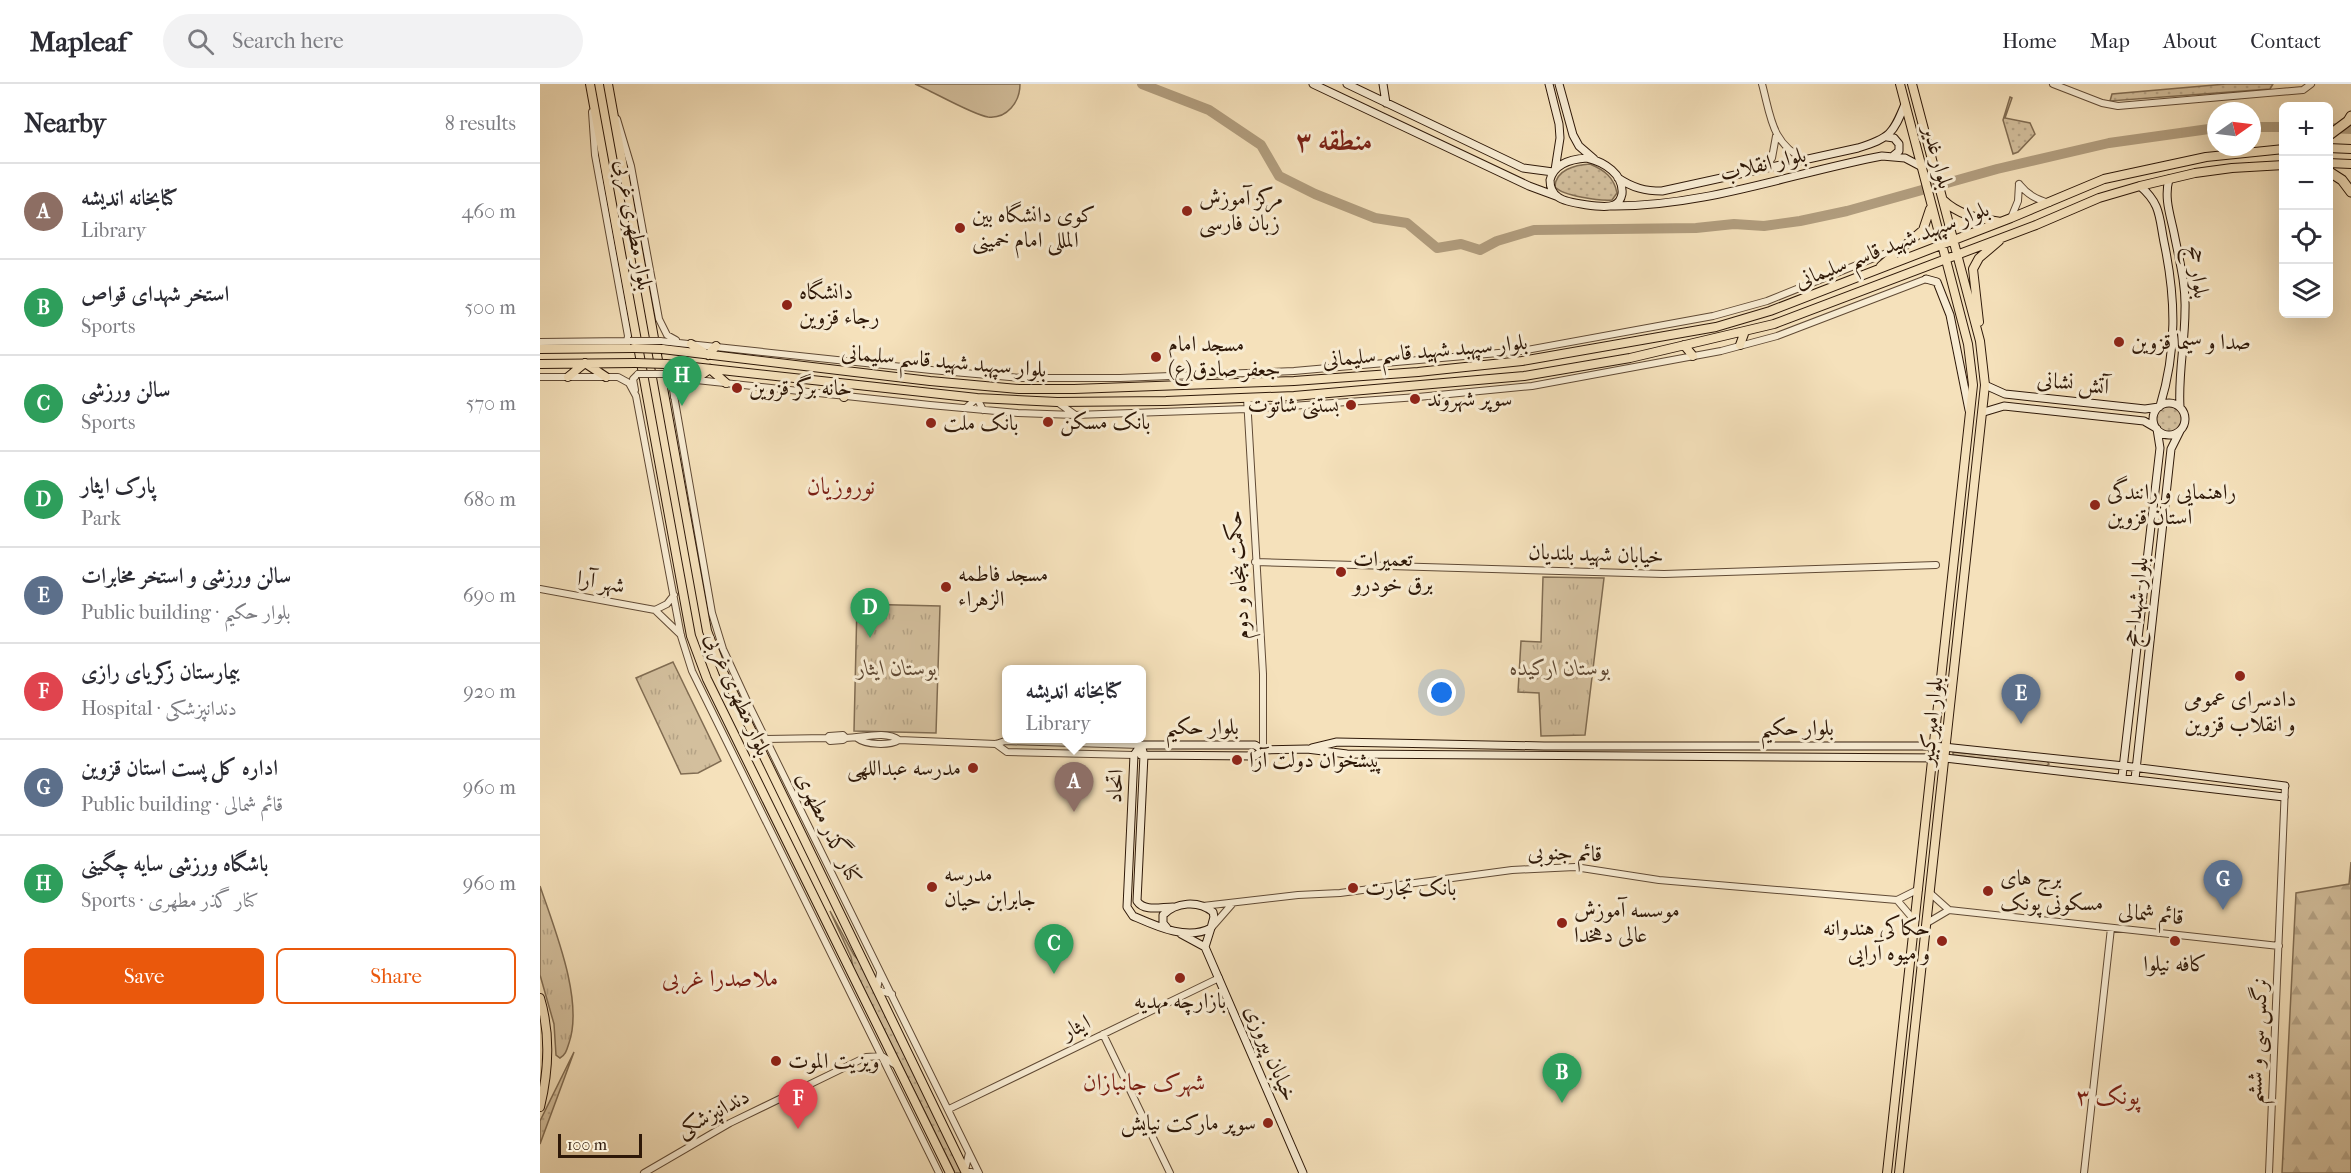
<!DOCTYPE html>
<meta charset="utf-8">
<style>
body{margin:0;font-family:"IM FELL French Canon",Amiri,serif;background:#f2f2f3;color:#2b2b33}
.controls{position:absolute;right:18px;top:18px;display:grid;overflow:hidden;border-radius:9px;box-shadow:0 6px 24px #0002}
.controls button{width:54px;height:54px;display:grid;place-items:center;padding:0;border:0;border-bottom:2px solid #e1e1e2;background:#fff;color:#2b2b33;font:30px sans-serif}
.compass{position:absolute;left:1667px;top:18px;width:54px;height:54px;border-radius:50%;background:#fff;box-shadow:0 6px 24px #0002;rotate:76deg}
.scale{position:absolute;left:18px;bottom:15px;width:84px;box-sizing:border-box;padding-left:6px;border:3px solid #2e1808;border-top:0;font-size:16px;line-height:21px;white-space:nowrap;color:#2e1808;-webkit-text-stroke:4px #f8ecd3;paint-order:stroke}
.you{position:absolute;left:902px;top:609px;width:21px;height:21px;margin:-15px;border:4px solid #fff;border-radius:50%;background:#1a73e8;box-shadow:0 0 0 9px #1a73e833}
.badge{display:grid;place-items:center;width:39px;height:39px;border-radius:50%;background:#ea580c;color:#fff;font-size:20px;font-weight:700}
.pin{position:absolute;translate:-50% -50px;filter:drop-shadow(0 2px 3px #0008)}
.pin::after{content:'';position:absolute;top:32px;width:21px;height:18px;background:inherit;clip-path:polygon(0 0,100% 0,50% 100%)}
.popup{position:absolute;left:462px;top:581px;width:144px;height:78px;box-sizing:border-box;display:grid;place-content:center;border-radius:9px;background:#fff;filter:drop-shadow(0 2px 4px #0005);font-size:20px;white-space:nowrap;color:#7c7c81}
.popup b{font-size:22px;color:#2b2b33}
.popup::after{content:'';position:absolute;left:50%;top:100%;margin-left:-12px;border:12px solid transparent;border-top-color:#fff}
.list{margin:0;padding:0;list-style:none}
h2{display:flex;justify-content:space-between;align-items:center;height:78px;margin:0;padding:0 24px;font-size:26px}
h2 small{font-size:20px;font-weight:400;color:#7c7c81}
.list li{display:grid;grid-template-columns:39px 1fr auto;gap:18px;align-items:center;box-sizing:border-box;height:96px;padding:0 24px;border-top:2px solid #e1e1e2}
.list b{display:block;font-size:22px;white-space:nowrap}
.list p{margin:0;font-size:20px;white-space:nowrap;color:#7c7c81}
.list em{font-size:20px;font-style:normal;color:#7c7c81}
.actions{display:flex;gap:12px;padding:18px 24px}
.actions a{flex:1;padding:14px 0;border:2px solid #ea580c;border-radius:9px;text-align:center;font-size:21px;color:#ea580c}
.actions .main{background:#ea580c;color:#fff}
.icon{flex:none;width:33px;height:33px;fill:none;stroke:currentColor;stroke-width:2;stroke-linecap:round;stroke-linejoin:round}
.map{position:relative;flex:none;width:1811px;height:1089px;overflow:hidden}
header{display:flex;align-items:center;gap:36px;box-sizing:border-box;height:84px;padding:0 30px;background:#fff;border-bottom:2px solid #e1e1e2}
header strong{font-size:28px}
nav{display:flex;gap:33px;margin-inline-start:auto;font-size:21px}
.search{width:420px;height:54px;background:#f2f2f3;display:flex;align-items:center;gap:15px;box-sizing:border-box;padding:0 21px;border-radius:33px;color:#7c7c81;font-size:22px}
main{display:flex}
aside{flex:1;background:#fff}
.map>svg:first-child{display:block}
.grass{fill:url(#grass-dots);stroke:#806c52;stroke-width:1.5}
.forest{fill:url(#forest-firs);stroke:#806c52;stroke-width:1.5}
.park{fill:url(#park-tufts);stroke:#806c52;stroke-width:1.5}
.garden{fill:#d3bf9d;stroke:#806c52;stroke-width:1.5}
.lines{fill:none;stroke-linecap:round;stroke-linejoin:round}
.river{stroke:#b19d7e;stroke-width:10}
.tertiary-casing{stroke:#604a35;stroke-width:8}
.secondary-casing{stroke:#2e1808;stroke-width:9}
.primary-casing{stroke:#2e1808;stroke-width:10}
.motorway-casing{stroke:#2e1808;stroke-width:11}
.tertiary{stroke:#f8ecd3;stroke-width:6}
.secondary{stroke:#f8ecd3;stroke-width:7}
.primary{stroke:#f5e1bb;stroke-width:8}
.motorway{stroke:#f5e1bb;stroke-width:9}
.tertiary-bridge-casing{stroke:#604a35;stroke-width:8;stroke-linecap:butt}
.primary-bridge-casing{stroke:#2e1808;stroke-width:10;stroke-linecap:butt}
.tertiary-bridge{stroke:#f8ecd3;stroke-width:6}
.primary-bridge{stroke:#f5e1bb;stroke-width:8}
.poi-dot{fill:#8f2418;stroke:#f8ecd3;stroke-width:2}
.labels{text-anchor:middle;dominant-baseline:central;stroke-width:6;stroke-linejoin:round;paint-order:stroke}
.street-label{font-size:22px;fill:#2e1808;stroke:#f8ecd3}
.poi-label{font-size:22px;fill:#2e1808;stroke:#f8ecd3;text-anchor:start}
.park-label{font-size:22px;font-style:italic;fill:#604a35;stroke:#f8ecd3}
.neighbourhood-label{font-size:24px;fill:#7a1f14;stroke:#f8ecd3}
.district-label{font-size:28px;font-weight:bold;fill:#7a1f14;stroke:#f8ecd3}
</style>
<header>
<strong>Mapleaf</strong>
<div class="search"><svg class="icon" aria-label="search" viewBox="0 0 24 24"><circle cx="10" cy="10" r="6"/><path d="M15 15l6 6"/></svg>Search here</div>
<nav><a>Home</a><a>Map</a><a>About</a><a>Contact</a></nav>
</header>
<main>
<aside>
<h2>Nearby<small>8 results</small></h2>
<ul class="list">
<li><span class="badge" style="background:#8d6e63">A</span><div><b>کتابخانه اندیشه</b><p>Library</p></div><em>460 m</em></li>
<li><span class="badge" style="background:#2e9e5b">B</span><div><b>استخر شهدای قواص</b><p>Sports</p></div><em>500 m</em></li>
<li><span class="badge" style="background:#2e9e5b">C</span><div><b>سالن ورزشی</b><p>Sports</p></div><em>570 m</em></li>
<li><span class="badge" style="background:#2e9e5b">D</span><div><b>پارک ایثار</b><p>Park</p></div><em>680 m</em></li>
<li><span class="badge" style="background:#5c6f8a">E</span><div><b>سالن ورزشی و استخر مخابرات</b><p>Public building · بلوار حکیم</p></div><em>690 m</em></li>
<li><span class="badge" style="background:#e0444e">F</span><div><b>بیمارستان زکریای رازی</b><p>Hospital · دندانپزشکی</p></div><em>920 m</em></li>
<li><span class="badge" style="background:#5c6f8a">G</span><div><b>اداره کل پست استان قزوین</b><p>Public building · قائم شمالی</p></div><em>960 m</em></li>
<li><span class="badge" style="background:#2e9e5b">H</span><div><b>باشگاه ورزشى سايه چگينى</b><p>Sports · کنار گذر مطهری</p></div><em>960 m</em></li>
</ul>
<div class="actions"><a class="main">Save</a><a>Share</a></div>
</aside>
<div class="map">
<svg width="1811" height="1089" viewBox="0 0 1811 1089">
<defs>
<pattern id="grass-dots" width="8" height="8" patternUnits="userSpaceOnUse" patternTransform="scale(1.5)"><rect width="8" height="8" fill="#d3bf9d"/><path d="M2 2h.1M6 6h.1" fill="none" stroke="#b5a386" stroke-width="1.8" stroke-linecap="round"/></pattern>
<pattern id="forest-firs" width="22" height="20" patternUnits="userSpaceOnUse" patternTransform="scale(1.5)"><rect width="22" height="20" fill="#d3bf9d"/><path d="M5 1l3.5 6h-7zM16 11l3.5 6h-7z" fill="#b5a386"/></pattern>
<pattern id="park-tufts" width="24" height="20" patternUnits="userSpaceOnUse" patternTransform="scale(1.5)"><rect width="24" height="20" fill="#d3bf9d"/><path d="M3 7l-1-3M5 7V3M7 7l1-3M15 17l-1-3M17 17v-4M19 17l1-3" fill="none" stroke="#b5a386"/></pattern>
</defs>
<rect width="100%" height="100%" fill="#f5e1bb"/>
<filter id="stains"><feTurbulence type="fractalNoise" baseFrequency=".00333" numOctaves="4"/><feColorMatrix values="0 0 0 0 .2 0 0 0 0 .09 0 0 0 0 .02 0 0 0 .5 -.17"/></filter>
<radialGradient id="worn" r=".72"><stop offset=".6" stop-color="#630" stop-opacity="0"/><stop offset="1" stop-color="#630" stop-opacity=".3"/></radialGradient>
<path class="grass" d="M1686 0H1733L1730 5 1570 17 1572 10Z
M1470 13 1472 14 1465 34 1490 39 1495 50 1478 68 1473 70 1463 36Z
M1050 80C1064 86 1074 93 1077 109L1072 116C1060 117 1023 112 1015 103 1015 86 1035 81 1050 80Z
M1615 335a14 14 0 1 1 28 0a14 14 0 1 1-28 0Z
M1413 668 1507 677 1509 680 1506 682 1413 671Z
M290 827 314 871 321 879 422 1089H415L313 883 311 873Z
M34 968 0 1060V1037Z"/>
<path class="forest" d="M1811 778V1089H1742L1756 809 1809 800Z"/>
<path class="park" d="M1003 493 1064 494 1045 651 1001 652 999 609 978 608 981 557 1001 558Z
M317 520 400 522 396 649 314 647Z
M133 578 181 677 158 689 141 690 96 594Z
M0 802C14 844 44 916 29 959 27 965 26 971 20 974L16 971 14 940 0 891Z"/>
<path class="garden" d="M375 0H480C480 18 467 35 448 33 433 31 392 7 375 0Z"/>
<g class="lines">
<path class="river" d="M602 0 669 26 721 61 739 92 775 110 835 134 867 139 897 164 921 160 940 166 957 157 994 146 1156 144 1194 140 1224 142 1260 137 1307 127 1457 85 1569 59 1676 44
M1712 43H1744
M1788 44 1811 45"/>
<defs>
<path id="tertiary" d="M1222 0C1231 33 1231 59 1265 76
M1513 0 1562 19 1578 22 1763 6 1771 0
M52 28 55 71 88 252 87 257
M77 35 91 82 119 235 127 251 136 256
M1224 85 1232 74 1236 52
M1479 100C1488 111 1496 115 1509 119
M1471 134 1478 117 1479 100
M120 257 391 286 482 294H580L754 287 981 267 1173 232 1227 217 1359 164
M0 258 89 257
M126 290 132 300 172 529 183 565 207 617 439 1089
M0 293H78L89 299 96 312 141 552 152 587 399 1089
M95 306 93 295 98 290
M134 313 136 305 147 295 390 321 478 329 535 331 707 325 878 313 992 302 1181 267 1237 252 1386 195
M707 314 723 590V666
M517 318 534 330
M426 324 437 314 443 326
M715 478 1124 490 1396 481
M0 505 115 526 141 551
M115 526 127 520 134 511
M287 654 290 657 303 656 306 654
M317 654C326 661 349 662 359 656L456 660 465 657 601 661
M226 655 287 654 289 652 303 651 306 654C322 654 345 646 359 656
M456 660 467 668 594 671
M1390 809 1409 826
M1357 816 1375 837
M1357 816 1379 805
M663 822 758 811 800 809 972 786 1035 783 1119 796 1357 816
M1409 826 1739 862
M1387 839 1409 826
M672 843 693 819
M340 889 337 906 352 910
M563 950 630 1089
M409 1025 679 894
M429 1069 425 1086 435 1089
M104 1089 190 1039 326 973 342 972 357 982
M1544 1089 1571 844
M1729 1089 1745 702"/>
<path id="secondary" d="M773 0 989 102 1016 112
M807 0 983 84 1013 88
M843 0 846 19
M1009 0 1019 40 1020 54 1015 86
M1019 0 1033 51 1039 62 1054 75
M1347 53 1354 54 1359 60V67L1353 72
M1047 74C1064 78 1084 90 1082 110 1081 115 1079 119 1074 121 1065 125 1026 119 1018 113 1012 109 1010 103 1010 96 1014 80 1031 75 1047 74Z
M1078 94C1093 104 1105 107 1122 107L1318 64C1350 54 1353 50 1365 20
M1629 95C1624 114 1630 130 1634 149 1639 175 1646 200 1645 226 1645 259 1638 290 1640 323
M1600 102C1621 120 1619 133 1624 158 1636 215 1637 266 1620 322
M1071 122C1163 123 1252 89 1342 72L1365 74 1382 83
M1386 195 1397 198 1410 231 1429 326
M1445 301 1465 310 1605 325 1619 323
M1613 335a16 16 0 1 1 32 0a16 16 0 1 1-32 0Z
M1444 328 1464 322 1604 337 1616 344
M601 661H715L723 666 767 665 807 670 1405 674 1744 713
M601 661 594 671 587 823 593 832C616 842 647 857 671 844L674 833 673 828C658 816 636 818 623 831V839L627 844
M601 661 604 671 597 817C604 828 621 823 633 823
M772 664 797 658 1004 662H1394L1584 682 1745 702
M601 671 715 672 723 666
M1582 693 1620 364 1617 345
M1595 695 1631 365 1640 347
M641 850 665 863 763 1089
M665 863 671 844"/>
<path id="primary" d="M50 0 151 552 167 595 410 1089
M68 0 167 547 183 588 426 1089
M1788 64 1811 65
M1788 79 1811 80
M1403 116C1420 132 1438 134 1460 138
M1341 182 1383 146 1390 125
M1439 238 1433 185 1439 174 1459 157
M151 260 168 271 176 262
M1144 261 1153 272
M1200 261 1205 247
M0 265 94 264
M122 265 390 297 479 305H534L754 297 878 288 982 277 1176 243 1230 227 1471 134 1564 95 1666 73 1744 65
M0 280 95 279
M126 280 437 314 517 318 626 317 754 312 984 292 1090 274 1234 240 1496 141 1559 114 1600 102 1655 89 1692 84 1744 81
M28 293 45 279 66 293
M154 296 170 285 186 299
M304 313 305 300
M0 914C11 951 9 986 0 1023
M1347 1089 1433 301 1428 260 1360 0
M1359 1089 1445 301 1440 257 1372 0"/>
<path id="motorway" d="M1788 52 1808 37 1811 32
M1788 87 1802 96 1811 108"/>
</defs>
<use href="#tertiary" class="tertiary-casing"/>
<use href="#secondary" class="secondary-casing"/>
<use href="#primary" class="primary-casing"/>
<use href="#motorway" class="motorway-casing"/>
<use href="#tertiary" class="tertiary"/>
<use href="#secondary" class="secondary"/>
<use href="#primary" class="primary"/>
<use href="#motorway" class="motorway"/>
<defs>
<path id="tertiary-bridge" d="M90 257H120
M98 290H126"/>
<path id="primary-bridge" d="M94 264 122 265
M95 279 126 280"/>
</defs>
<use href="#tertiary-bridge" class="tertiary-bridge-casing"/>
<use href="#primary-bridge" class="primary-bridge-casing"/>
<use href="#tertiary-bridge" class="tertiary-bridge"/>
<use href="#primary-bridge" class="primary-bridge"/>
</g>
<g class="poi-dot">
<circle cx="647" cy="127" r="6"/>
<circle cx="420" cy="144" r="6"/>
<circle cx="247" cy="221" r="6"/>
<circle cx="1579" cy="258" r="6"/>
<circle cx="616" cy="273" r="6"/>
<circle cx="197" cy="304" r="6"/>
<circle cx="875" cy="315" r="6"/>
<circle cx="811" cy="321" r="6"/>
<circle cx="508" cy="338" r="6"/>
<circle cx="391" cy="339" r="6"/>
<circle cx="1555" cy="421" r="6"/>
<circle cx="801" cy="488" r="6"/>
<circle cx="406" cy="503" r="6"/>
<circle cx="1700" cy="592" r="6"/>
<circle cx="697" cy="676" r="6"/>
<circle cx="433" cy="684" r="6"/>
<circle cx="392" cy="803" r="6"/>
<circle cx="813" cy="804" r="6"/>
<circle cx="1448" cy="807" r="6"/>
<circle cx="1022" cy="839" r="6"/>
<circle cx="1402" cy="857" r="6"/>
<circle cx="1635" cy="857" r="6"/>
<circle cx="640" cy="894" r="6"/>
<circle cx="236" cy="977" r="6"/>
<circle cx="728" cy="1039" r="6"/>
</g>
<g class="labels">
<g class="street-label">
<text transform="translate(1398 73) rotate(75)">بلوار غدیر</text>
<text transform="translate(1223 80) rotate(-13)">بلوار انقلاب</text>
<text transform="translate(94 141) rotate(80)">بلوار مطهری غربی</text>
<text transform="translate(1352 161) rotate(-21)">بلوار سپهبد شهید قاسم سلیمانی</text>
<text transform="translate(1658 188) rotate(82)">بلوار حج</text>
<text transform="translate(885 267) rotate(-5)">بلوار سپهبد شهید قاسم سلیمانی</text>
<text transform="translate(404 277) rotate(5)">بلوار سپهبد شهید قاسم سلیمانی</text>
<text transform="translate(1533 299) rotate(6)">آتش نشانی</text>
<text transform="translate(1056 470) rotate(2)">خیابان شهید بلندیان</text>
<text transform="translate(698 491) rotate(-94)">حکمت پنجاه و دوم</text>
<text transform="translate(61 498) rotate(10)">شهر آرا</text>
<text transform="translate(1596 518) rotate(-84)">بلوار شهدا حج</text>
<text transform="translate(198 610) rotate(66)">بلوار مطهری غربی</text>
<text transform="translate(1391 637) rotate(-84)">بلوار امیرکبیر</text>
<text x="662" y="643">بلوار حکیم</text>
<text x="1257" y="644">بلوار حکیم</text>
<text transform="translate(575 702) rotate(-87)">اتحاد</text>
<text transform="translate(289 744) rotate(64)">کنار گذر مطهری</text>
<text transform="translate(1025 769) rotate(2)">قائم جنوبی</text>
<text transform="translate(1611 830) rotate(6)">قائم شمالی</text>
<text transform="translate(536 943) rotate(-26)">ایثار</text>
<text transform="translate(1717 957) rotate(-87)">نرگس سی و ششم</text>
<text transform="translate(731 969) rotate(67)">خیابان پیروزی</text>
<text transform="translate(173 1029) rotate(-28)">دندانپزشکی</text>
</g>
<g class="poi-label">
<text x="659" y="114">مرکز آموزش<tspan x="659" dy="25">زبان فارسی</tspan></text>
<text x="432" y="131">کوی دانشگاه بین<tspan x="432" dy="25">المللی امام خمینی</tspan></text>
<text x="259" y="208">دانشگاه<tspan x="259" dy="25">رجاء قزوین</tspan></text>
<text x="1591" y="258">صدا و سیما قزوین</text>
<text x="628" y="260">مسجد امام<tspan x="628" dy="25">جعفر صادق(ع)</tspan></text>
<text x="209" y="304">خانه برگر قزوین</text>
<text x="887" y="315">سوپر شهروند</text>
<text x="799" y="321" text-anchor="end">بستنی شاتوت</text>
<text x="520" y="338">بانک مسکن</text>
<text x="403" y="339">بانک ملت</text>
<text x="1567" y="408">راهنمایی و رانندگی<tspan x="1567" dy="25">استان قزوین</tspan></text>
<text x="813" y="475">تعمیرات<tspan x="813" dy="25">برق خودرو</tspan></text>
<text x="418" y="490">مسجد فاطمه<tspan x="418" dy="25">الزهراء</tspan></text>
<text x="1700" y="615" text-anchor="middle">دادسرای عمومی<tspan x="1700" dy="25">و انقلاب قزوین</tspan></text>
<text x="709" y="676">پیشخوان دولت آرا</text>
<text x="421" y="684" text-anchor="end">مدرسه عبداللهی</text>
<text x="404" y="790">مدرسه<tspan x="404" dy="25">جابرابن حیان</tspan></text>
<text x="1460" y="794">برج های<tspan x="1460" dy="25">مسکونی پونک</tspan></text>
<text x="825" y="804">بانک تجارت</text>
<text x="1034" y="826">موسسه آموزش<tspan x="1034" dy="25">عالی دهخدا</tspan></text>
<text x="1390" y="844" text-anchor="end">حکاکی هندوانه<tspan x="1390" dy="25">و میوه آرایی</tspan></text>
<text x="1635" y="880" text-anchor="middle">کافه نیلوا</text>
<text x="640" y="917" text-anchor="middle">بازارچه مهدیه</text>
<text x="248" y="977">ویزیت الموت</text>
<text x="716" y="1039" text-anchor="end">سوپر مارکت نیایش</text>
</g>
<g class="park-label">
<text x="357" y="584">بوستان ایثار</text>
<text x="1020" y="584">بوستان ارکیده</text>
</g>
<g class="neighbourhood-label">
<text x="301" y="402">نوروزیان</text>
<text x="180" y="894">ملاصدرا غربی</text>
<text x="604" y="998">شهرک جانبازان</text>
<text x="1568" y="1012">پونک ۳</text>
</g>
<g class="district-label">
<text x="794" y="56">منطقه ۳</text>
</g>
</g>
<rect width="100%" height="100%" filter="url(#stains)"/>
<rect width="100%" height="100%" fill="url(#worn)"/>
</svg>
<div class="controls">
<button>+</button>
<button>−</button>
<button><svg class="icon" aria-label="locate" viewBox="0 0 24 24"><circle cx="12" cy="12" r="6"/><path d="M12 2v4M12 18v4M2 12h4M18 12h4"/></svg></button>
<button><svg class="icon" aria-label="layers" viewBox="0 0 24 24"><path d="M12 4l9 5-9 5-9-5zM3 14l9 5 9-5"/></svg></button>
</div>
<svg class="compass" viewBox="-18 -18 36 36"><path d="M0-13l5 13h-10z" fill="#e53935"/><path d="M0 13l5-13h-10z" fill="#7c7c81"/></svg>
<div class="scale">100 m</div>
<div class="you"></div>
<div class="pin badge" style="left:534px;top:728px;background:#8d6e63">A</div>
<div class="popup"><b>کتابخانه اندیشه</b>Library</div>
<div class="pin badge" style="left:1022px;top:1019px;background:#2e9e5b">B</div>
<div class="pin badge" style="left:514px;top:890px;background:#2e9e5b">C</div>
<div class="pin badge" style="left:330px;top:554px;background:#2e9e5b">D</div>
<div class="pin badge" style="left:1481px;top:640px;background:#5c6f8a">E</div>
<div class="pin badge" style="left:258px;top:1045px;background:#e0444e">F</div>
<div class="pin badge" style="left:1683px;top:826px;background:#5c6f8a">G</div>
<div class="pin badge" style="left:142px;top:322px;background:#2e9e5b">H</div>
</div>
</main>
